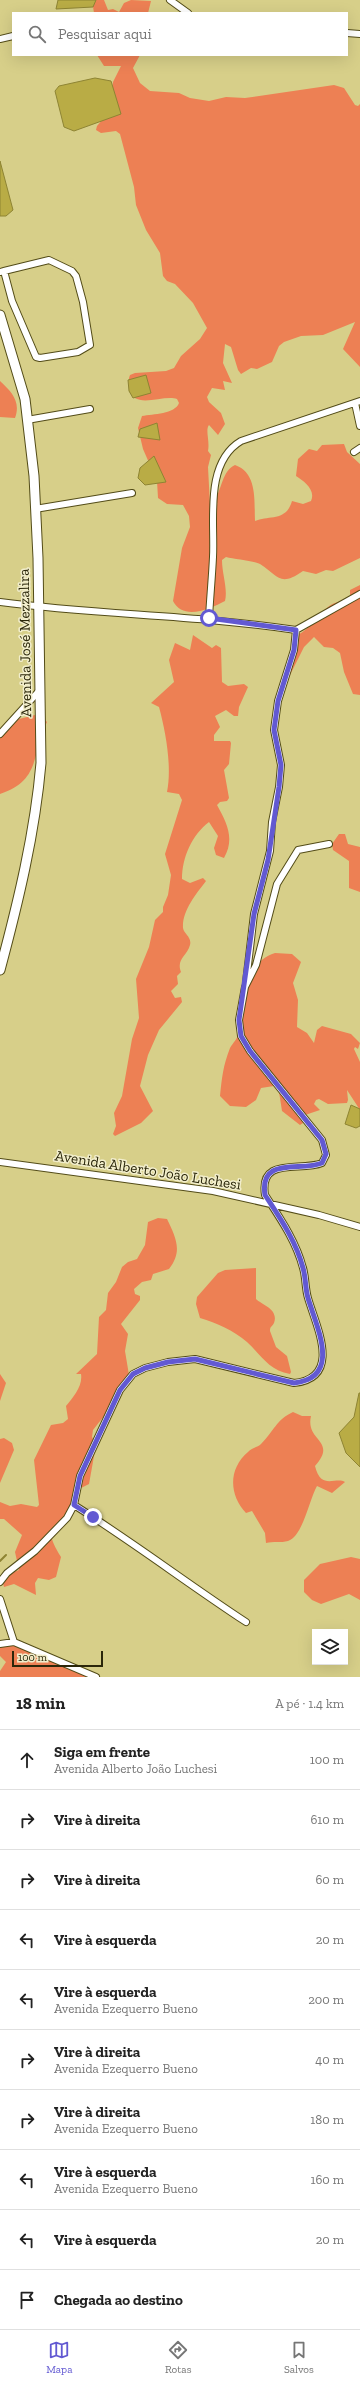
<!DOCTYPE html>
<html lang="pt">
<meta charset="utf-8">
<style>
body{margin:0;font-family:"Zilla Slab",serif;background:#f2f2f2;color:#222}
.controls{position:absolute;right:12px;bottom:12px;display:grid;overflow:hidden;border-radius:0px;box-shadow:0 4px 16px #0002}
.controls button{width:36px;height:36px;display:grid;place-items:center;padding:0;border:0;border-bottom:1px solid #e0e0e0;background:#fff;color:#222;font:20px sans-serif}
.scale{position:absolute;left:12px;bottom:10px;width:91px;box-sizing:border-box;padding-left:4px;border:2px solid #2b270a;border-top:0;font-size:11px;line-height:14px;white-space:nowrap;color:#2b270a;-webkit-text-stroke:3px #f2eecc;paint-order:stroke}
.stop{position:absolute;width:12px;height:12px;margin:-9px;border:3px solid #6259d2;border-radius:50%;background:#fff}
.stop.end{background:#6259d2;border-color:#fff;box-shadow:0 1px 4px #0008}
.list{margin:0;padding:0;list-style:none}
h2{display:flex;justify-content:space-between;align-items:center;height:52px;margin:0;padding:0 16px;font-size:17px}
h2 small{font-size:13px;font-weight:400;color:#767676}
.list li{display:grid;grid-template-columns:26px 1fr auto;gap:12px;align-items:center;box-sizing:border-box;height:60px;padding:0 16px;border-top:1px solid #e0e0e0}
.list b{display:block;font-size:15px;white-space:nowrap}
.list p{margin:0;font-size:13px;white-space:nowrap;color:#767676}
.list em{font-size:13px;font-style:normal;color:#767676}
.icon{flex:none;width:22px;height:22px;fill:none;stroke:currentColor;stroke-width:2;stroke-linecap:round;stroke-linejoin:round}
.map{position:relative;flex:none;width:360px;height:1677px;overflow:hidden}
.search{position:absolute;background:#fff;box-shadow:0 4px 16px #0002;left:12px;right:12px;top:12px;height:44px;display:flex;align-items:center;gap:10px;box-sizing:border-box;padding:0 14px;border-radius:0px;color:#767676;font-size:15px}
.sheet{height:652px;background:#fff}
nav{display:flex;justify-content:space-around;align-items:center;box-sizing:border-box;height:56px;border-top:1px solid #e0e0e0;background:#fff;font-size:11px;color:#767676}
nav a{display:grid;justify-items:center;gap:2px}
nav .on{color:#6259d2}
.map>svg:first-child{display:block}
.green{fill:#ed8054}
.water{fill:#b9ac45;stroke:#8e8433}
.lines{fill:none;stroke-linecap:round;stroke-linejoin:round}
.stream{stroke:#8e8433;stroke-width:2}
.street-casing{stroke:#534c18;stroke-width:8}
.secondary-casing{stroke:#534c18;stroke-width:11}
.street{stroke:#fff;stroke-width:6}
.secondary{stroke:#fff;stroke-width:9}
.route{stroke:#6259d2;stroke-width:5}
.labels{text-anchor:middle;dominant-baseline:central;stroke-width:3;stroke-linejoin:round;paint-order:stroke}
.street-label{font-size:15px;fill:#2b270a;stroke:#f2eecc}
</style>
<div class="map">
<svg width="360" height="1677" viewBox="0 0 360 1677">
<rect width="100%" height="100%" fill="#d7cf89"/>
<path class="green" d="M92 0H104L108 10 113 9 119 12 124 3 131 0 151 1 148 13H94Z
M97 55H140L133 68 140 83 150 91 179 93 190 98 209 101 226 97 245 98 334 85 344 88 355 105 358 106 360 104V367L343 349 355 322 323 335 301 336 284 342 279 346 272 362 257 369 251 368 241 374 238 370 231 347 225 344 223 363 232 383 223 381 225 390 212 388 207 397 209 402 221 413 225 424 218 435 209 425C205 430 210 441 208 451L211 455 208 467 210 505 218 504 214 502C222 489 222 471 235 465 258 473 254 502 255 521 269 515 286 522 292 501L303 504 311 501C316 490 304 481 296 476L298 459 309 449 317 451 322 445 344 444 347 452 360 464V558L333 571 326 570 316 574 303 571C279 588 278 575 260 564 254 561 234 559 226 557L222 560C222 574 228 589 225 601 210 609 183 621 173 601L182 548 190 527 189 516 183 505 167 504 158 498 157 481 143 449 138 428 142 416C153 414 175 414 179 403L177 399C163 394 133 411 129 388 129 383 128 380 130 375L135 373 166 371 174 368 181 356 200 339 207 328 193 303 175 284 167 281 163 276 160 253 146 230 136 205 134 187 120 134 116 131 101 133 96 130 97 126 108 113 113 82 121 66H104Z
M0 381C12 392 21 402 15 418L0 417Z
M360 585V695L353 694 344 672 340 653 333 648 324 647 314 637 304 647 284 687 298 635C311 628 317 615 328 607 335 601 344 602 350 596V590Z
M193 635 212 648 216 645 221 648 222 682 228 686 244 684 248 687 239 707 238 716H234L226 710 215 716 220 727 214 735V741H230L231 743 229 764 224 770 229 798 227 801 220 802 217 805C227 823 235 839 224 858L216 855 214 848 218 836 209 822C192 835 182 857 182 879L190 883 203 878 206 881C196 894 182 911 183 928 184 934 192 937 190 945 187 956 176 959 181 972L177 976 178 984 171 991 175 998 181 997 182 1002 159 1030 148 1055 140 1086 153 1111 141 1123 115 1136 113 1134 116 1126 114 1113 122 1096 132 1039 139 1018 136 979 149 947 155 920 163 912V907L168 895 171 875 165 854 182 800 179 794 167 792C172 767 166 733 159 707L151 703 174 682 169 660 175 643 190 650Z
M39 714 47 722C31 753 42 780 0 794V735L19 719Z
M339 834H345L348 844 360 847V892L349 888V861L333 850 332 844Z
M275 953 292 954 301 962 293 983 298 1000 297 1027 307 1033 314 1043 317 1030 322 1026 351 1034 360 1043 358 1049 355 1047 354 1049 360 1062V1110L347 1090 348 1100 347 1103 328 1104 319 1099 316 1100 314 1104 320 1110 305 1115 303 1123 300 1125 282 1111 277 1079 274 1086 261 1088 256 1100 246 1107 230 1106 220 1096C222 1077 223 1066 230 1048 233 1043 238 1038 239 1032 245 1004 241 964 275 953Z
M158 1218 167 1219C176 1238 183 1251 169 1269L153 1274 151 1280 142 1282 134 1289 135 1294 140 1296V1300L121 1324 128 1334 125 1351 129 1375 108 1411 93 1430 92 1437 96 1445 89 1484 79 1489 72 1514C46 1527 47 1534 61 1557L56 1577 49 1580 38 1578 35 1583 36 1595 14 1584 4 1587 3 1583 7 1575 19 1570 15 1552 22 1535 4 1519H0V1502L10 1506 21 1504 37 1507 39 1505 34 1460 51 1425 63 1423 68 1419 66 1406C73 1397 83 1386 81 1374H76L97 1354 99 1317 106 1310 108 1293 116 1282 122 1267 128 1262 137 1259 145 1245 148 1222Z
M256 1268V1299C262 1305 279 1309 274 1323 272 1327 270 1326 270 1331L276 1347 287 1356 291 1372 290 1374C269 1371 261 1355 247 1342 233 1330 217 1323 200 1318L196 1304 197 1297 218 1273 225 1270Z
M0 1374 6 1383 0 1401Z
M293 1412 302 1416H311C305 1442 338 1440 315 1466 321 1491 336 1476 345 1482L332 1493 317 1486C309 1500 303 1536 288 1541 281 1543 273 1541 266 1543L265 1533 252 1511 246 1513C229 1495 228 1469 248 1452 252 1448 258 1447 261 1444 273 1432 277 1419 293 1412Z
M4 1438 12 1443 14 1450 0 1483V1439Z
M351 1557 360 1559V1600L349 1594 321 1604 312 1600 304 1592V1580L320 1564Z
M6 1645 23 1646 98 1677H0V1671L6 1662 0 1656V1646Z"/>
<path class="water" d="M58 0H96L93 7 56 9Z
M95 78 111 81 121 114 74 131 64 127 55 91 59 86Z
M0 161 13 210 6 216H0Z
M146 375 151 393 133 398 129 391 128 380Z
M157 423 160 440 138 437 140 429Z
M154 456 166 482 145 485 138 478 140 468Z
M351 1105 360 1109V1126L356 1128 345 1124Z
M359 1393H360V1467L346 1453 339 1433 354 1417Z"/>
<g class="lines">
<path class="stream" d="M0 1561 6 1555"/>
<defs>
<path id="street" d="M170 0 188 13
M347 33 360 34
M0 39 13 36
M0 272 4 271 49 260 72 271 76 276 83 302 90 345 78 352 40 358 36 357 12 301 4 271
M355 403 360 426
M27 420 90 409
M354 452 360 448
M35 509 132 493
M0 602C98 615 198 615 296 630
M209 618C210 598 212 578 213 557 215 521 204 463 241 441L360 401
M296 630 360 594
M0 734 39 691
M246 982 254 914 270 851 272 822 279 787 281 765 274 730 278 701 294 650 296 630
M0 1162 213 1191 319 1215 360 1227
M74 1505C133 1542 188 1584 246 1622
M0 1582 7 1573 35 1551 67 1518 74 1505 80 1476 120 1390 133 1374 145 1368 168 1362 195 1359 294 1383C343 1378 316 1326 308 1298 305 1288 306 1278 303 1268 296 1241 280 1218 265 1195 259 1156 300 1172 322 1163L326 1155 322 1140 250 1051 241 1036 239 1020 245 987 256 965 277 884 298 850 329 844
M0 1599 14 1642
M0 1644 14 1642 96 1677"/>
<path id="secondary" d="M0 315 25 399 34 476 38 558 41 763C35 833 18 903 0 970"/>
</defs>
<use href="#street" class="street-casing"/>
<use href="#secondary" class="secondary-casing"/>
<use href="#street" class="street"/>
<use href="#secondary" class="secondary"/>
</g>
<g class="lines">
<path class="route" d="M93 1517 74 1505 80 1476 120 1390 133 1374 145 1368 168 1362 195 1359 294 1383C343 1378 316 1326 308 1298 305 1288 306 1278 303 1268 296 1241 280 1218 265 1195 259 1156 300 1172 322 1163L326 1154 322 1140 250 1051 241 1036 239 1020 254 914 268 860 279 787 281 765 274 730 278 701 294 650 296 630 209 618"/>
</g>
<g class="labels">
<g class="street-label">
<text transform="translate(25 643) rotate(-91)">Avenida José Mezzalira</text>
<text transform="translate(148 1170) rotate(9)">Avenida Alberto João Luchesi</text>
</g>
</g>
</svg>
<div class="controls">
<button><svg class="icon" aria-label="layers" viewBox="0 0 24 24"><path d="M12 4l9 5-9 5-9-5zM3 14l9 5 9-5"/></svg></button>
</div>
<div class="scale">100 m</div>
<div class="stop" style="left:209px;top:618px"></div>
<div class="stop end" style="left:93px;top:1517px"></div>
<div class="search"><svg class="icon" aria-label="search" viewBox="0 0 24 24"><circle cx="10" cy="10" r="6"/><path d="M15 15l6 6"/></svg>Pesquisar aqui</div>
</div>
<section class="sheet">
<h2>18 min<small>A pé · 1.4 km</small></h2>
<ul class="list">
<li><svg class="icon" aria-label="ahead" viewBox="0 0 24 24"><path d="M12 20V5M6 11l6-6 6 6"/></svg><div><b>Siga em frente</b><p>Avenida Alberto João Luchesi</p></div><em>100 m</em></li>
<li><svg class="icon" aria-label="right" viewBox="0 0 24 24"><path d="M7 20v-9h11M14 6l5 5-5 5"/></svg><div><b>Vire à direita</b></div><em>610 m</em></li>
<li><svg class="icon" aria-label="right" viewBox="0 0 24 24"><path d="M7 20v-9h11M14 6l5 5-5 5"/></svg><div><b>Vire à direita</b></div><em>60 m</em></li>
<li><svg class="icon" aria-label="left" viewBox="0 0 24 24"><path d="M17 20v-9H6M10 6l-5 5 5 5"/></svg><div><b>Vire à esquerda</b></div><em>20 m</em></li>
<li><svg class="icon" aria-label="left" viewBox="0 0 24 24"><path d="M17 20v-9H6M10 6l-5 5 5 5"/></svg><div><b>Vire à esquerda</b><p>Avenida Ezequerro Bueno</p></div><em>200 m</em></li>
<li><svg class="icon" aria-label="right" viewBox="0 0 24 24"><path d="M7 20v-9h11M14 6l5 5-5 5"/></svg><div><b>Vire à direita</b><p>Avenida Ezequerro Bueno</p></div><em>40 m</em></li>
<li><svg class="icon" aria-label="right" viewBox="0 0 24 24"><path d="M7 20v-9h11M14 6l5 5-5 5"/></svg><div><b>Vire à direita</b><p>Avenida Ezequerro Bueno</p></div><em>180 m</em></li>
<li><svg class="icon" aria-label="left" viewBox="0 0 24 24"><path d="M17 20v-9H6M10 6l-5 5 5 5"/></svg><div><b>Vire à esquerda</b><p>Avenida Ezequerro Bueno</p></div><em>160 m</em></li>
<li><svg class="icon" aria-label="left" viewBox="0 0 24 24"><path d="M17 20v-9H6M10 6l-5 5 5 5"/></svg><div><b>Vire à esquerda</b></div><em>20 m</em></li>
<li><svg class="icon" aria-label="arrive" viewBox="0 0 24 24"><path d="M6 21V4h12l-3 4 3 4H6"/></svg><div><b>Chegada ao destino</b></div></li>
</ul>
</section>
<nav>
<a class="on"><svg class="icon" aria-label="map" viewBox="0 0 24 24"><path d="M3 6l6-2 6 2 6-2v14l-6 2-6-2-6 2zM9 4v14M15 6v14"/></svg>Mapa</a>
<a><svg class="icon" aria-label="directions" viewBox="0 0 24 24"><path d="M12 3l9 9-9 9-9-9zM9 14v-3h6M13 9l2 2-2 2"/></svg>Rotas</a>
<a><svg class="icon" aria-label="saved" viewBox="0 0 24 24"><path d="M7 4h10v16l-5-4-5 4z"/></svg>Salvos</a>
</nav>
